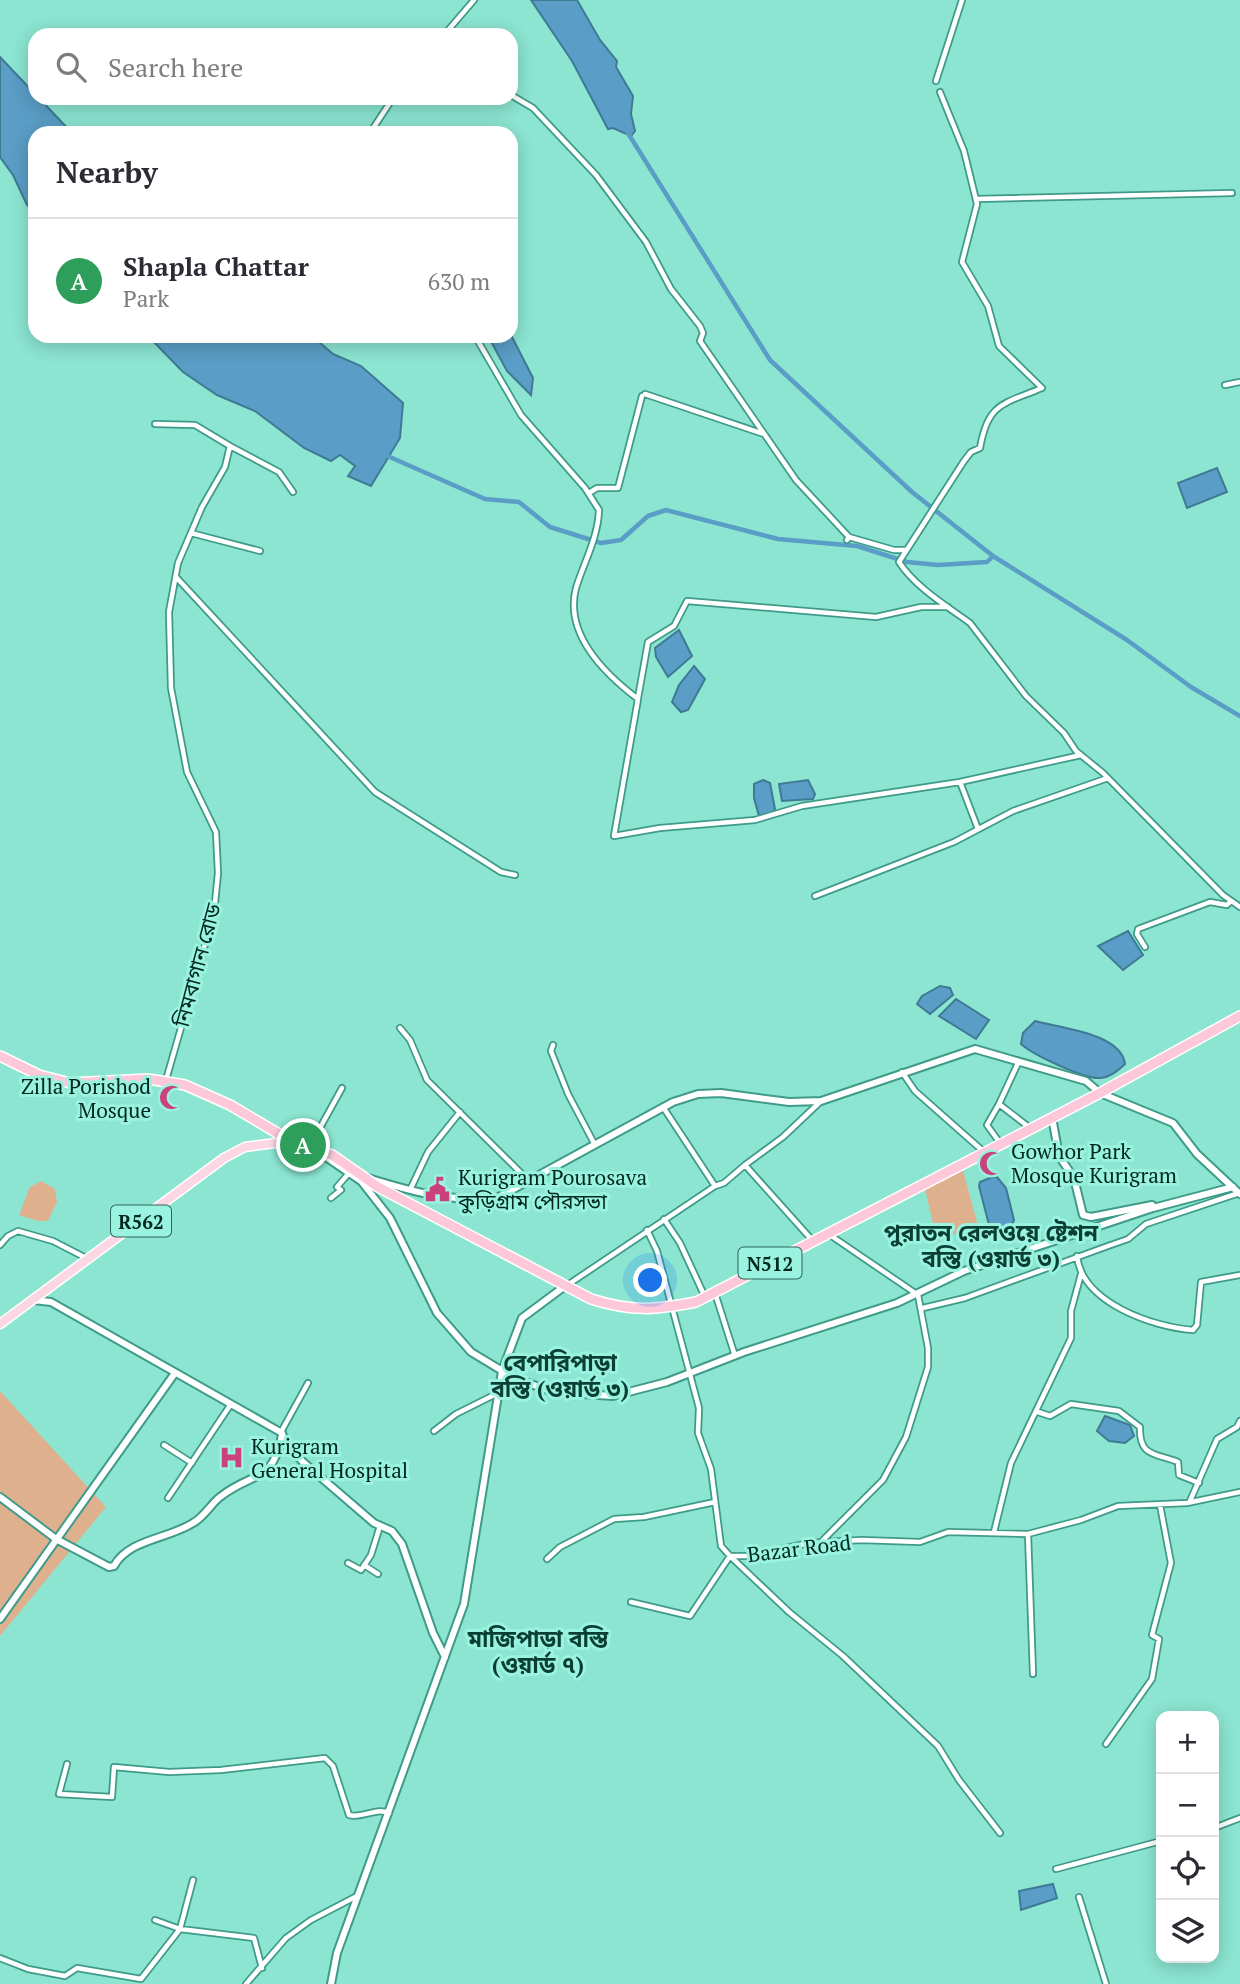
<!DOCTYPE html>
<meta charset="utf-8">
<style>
body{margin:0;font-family:"PT Serif","Noto Sans Bengali",serif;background:#f7f7f7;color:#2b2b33}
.controls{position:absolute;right:21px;bottom:21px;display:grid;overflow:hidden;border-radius:14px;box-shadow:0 4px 18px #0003}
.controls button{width:63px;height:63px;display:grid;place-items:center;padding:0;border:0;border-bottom:2px solid #e1e1e2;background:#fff;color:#2b2b33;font:35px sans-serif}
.you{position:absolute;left:651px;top:1281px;width:24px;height:24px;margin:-18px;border:5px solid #fff;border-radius:50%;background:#1a73e8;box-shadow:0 0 0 10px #1a73e833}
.badge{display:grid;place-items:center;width:46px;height:46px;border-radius:50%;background:#111827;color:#fff;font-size:23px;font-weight:700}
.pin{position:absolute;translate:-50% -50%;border:4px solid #fff;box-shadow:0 2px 7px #0006}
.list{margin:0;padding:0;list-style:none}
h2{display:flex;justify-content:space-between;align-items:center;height:91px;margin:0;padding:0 28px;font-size:30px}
h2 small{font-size:23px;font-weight:400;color:#7c7c81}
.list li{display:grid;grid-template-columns:46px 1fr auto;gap:21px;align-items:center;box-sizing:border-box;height:126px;padding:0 28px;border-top:2px solid #e1e1e2}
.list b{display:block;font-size:26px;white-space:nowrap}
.list p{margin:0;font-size:23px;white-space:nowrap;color:#7c7c81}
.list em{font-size:23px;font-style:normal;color:#7c7c81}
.icon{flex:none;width:38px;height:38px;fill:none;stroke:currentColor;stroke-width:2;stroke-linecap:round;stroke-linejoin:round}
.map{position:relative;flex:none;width:1240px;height:1984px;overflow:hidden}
.search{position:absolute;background:#fff;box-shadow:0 4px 18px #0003;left:28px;top:28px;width:490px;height:77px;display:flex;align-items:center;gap:18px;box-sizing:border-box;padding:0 24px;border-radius:21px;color:#7c7c81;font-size:26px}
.panel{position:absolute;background:#fff;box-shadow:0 4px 18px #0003;left:28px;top:126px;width:490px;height:217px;border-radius:21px}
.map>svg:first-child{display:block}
.green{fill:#deb08d}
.water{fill:#5a9dc6;stroke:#3f7a94;stroke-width:2}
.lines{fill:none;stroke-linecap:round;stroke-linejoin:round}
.canal{stroke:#5a9dc6;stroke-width:4.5}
.minor-casing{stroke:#3f9b89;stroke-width:8}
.tertiary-casing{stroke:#3f9b89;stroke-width:10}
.primary-casing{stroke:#fff;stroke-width:11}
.trunk-casing{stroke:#fff;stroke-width:12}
.minor{stroke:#fff;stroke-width:4.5}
.tertiary{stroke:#fff;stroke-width:6}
.primary{stroke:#fdd6e3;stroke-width:8}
.trunk{stroke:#fcc8da;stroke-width:9}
.labels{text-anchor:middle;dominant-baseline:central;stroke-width:6;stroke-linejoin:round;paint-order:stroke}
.shield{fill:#99f3de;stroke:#2e6459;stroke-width:2}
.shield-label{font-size:19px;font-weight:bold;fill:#002720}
.street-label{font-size:21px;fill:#002720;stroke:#99f3de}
.poi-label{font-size:21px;fill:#002720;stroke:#99f3de;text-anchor:start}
.neighbourhood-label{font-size:23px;font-weight:bold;fill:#0b3f35;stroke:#99f3de}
</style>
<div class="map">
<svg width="1240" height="1984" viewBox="0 0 1240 1984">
<rect width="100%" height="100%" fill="#8be5d1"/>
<path class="green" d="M963 1170 978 1226 937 1241 925 1189Z
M41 1181 55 1189 57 1202 48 1221H38L19 1215 30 1187Z
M0 1391 106 1507 0 1636Z"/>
<path class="water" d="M531 0H577L600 40 617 61 616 67 633 96 631 114 635 131 631 136 613 128 608 129 572 61Z
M0 57 35 94V98H39L72 133H35V213L27 205 13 175 0 157Z
M511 335 533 378 531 395 507 371 488 336Z
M148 336H312L333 354 361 366 403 403 400 438 371 486 348 476 355 466 340 455 331 461 304 448 255 411 217 395 183 372Z
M1217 468 1227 492 1187 508 1178 483Z
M679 630 692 656 668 677 656 657 655 648Z
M694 666 705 679 688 710 681 712 672 702 679 685Z
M763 780 770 783 775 809 771 814 759 816 754 798V784Z
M808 780 815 794 813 799 782 801 779 784Z
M1128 931 1143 955 1123 970 1098 946Z
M940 986 950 988 953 995 930 1014 917 1004 922 996Z
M956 999 989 1020 976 1039 939 1016Z
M1035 1021C1060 1028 1121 1033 1125 1064 1119 1070 1110 1077 1101 1078 1085 1080 1032 1054 1021 1044L1023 1033Z
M992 1177H997L1006 1188 1014 1220 1011 1227 996 1232 989 1225 979 1186 980 1182Z
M1105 1416 1130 1425 1134 1436 1125 1443 1109 1441 1097 1431Z
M1053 1884 1057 1898 1021 1910 1019 1891Z"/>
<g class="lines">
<path class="canal" d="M626 130 770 360 912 492 993 556 1127 640 1191 687 1240 716
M383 454 485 499 519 502 550 527 601 543 621 540 648 516 666 510 778 539 857 546 907 562 938 565 987 562 993 556"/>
<defs>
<path id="minor" d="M444 35 474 0
M936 81 962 0
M940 92 964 151 977 204 962 262 988 306 999 346 1042 388C1004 404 988 402 980 448L971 452 964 461 899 562C915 587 948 607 970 623L1026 696 1064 733 1076 751 1103 773 1223 895 1240 907
M511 95 533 108 596 175 646 242 671 289 700 326 703 333 700 341 796 480 849 537
M370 133 393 98
M976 199 1232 193
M475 336 521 415 585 488 599 510C598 538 584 562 576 588 564 634 605 674 638 699L614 836 660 828 755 820 802 806 960 782 1081 755
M1225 385 1240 382
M645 394 764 434
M155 424 195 425 230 446 225 467 202 507 178 563 169 612 171 688 187 772 216 832 218 873 214 913 166 1080
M230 446 279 472 293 492
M589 493 597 488H618L642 396
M191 533 260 551
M847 540 849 537 894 550H905
M176 577 375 792 501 872 515 875
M638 698 648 642 674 626 687 601 876 617 921 607H948
M960 782 978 829
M815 896 954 842 1013 811 1108 778
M1145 947 1137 934 1138 929 1210 902 1227 905 1231 901
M400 1028 410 1040 427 1080 528 1180
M553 1045 551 1051 568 1094 595 1145
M902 1072 915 1091 984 1152
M999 1104 1019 1061
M1000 1143 987 1125 999 1104 1030 1128
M310 1146 342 1088
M715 1186 724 1183 745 1165
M410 1190 428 1152 460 1112
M331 1198 341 1190 337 1187 349 1173
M664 1219 680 1243 705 1297
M647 1230 657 1251 699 1408 698 1433 711 1469 721 1546 730 1556H750L809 1543 861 1540 920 1542 948 1532 1028 1534 1033 1674
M812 1240 745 1165 783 1137 821 1101
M0 1245 8 1236 18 1231 53 1241 88 1259
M1077 1256C1082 1303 1153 1327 1193 1330L1197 1325 1201 1282 1240 1275
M566 1286 715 1186 663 1107
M715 1293 735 1356
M923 1308 965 1298 1108 1246 1128 1239 1146 1224 1239 1193
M1038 1412 1050 1416 1071 1404 1119 1411 1140 1427C1139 1457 1155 1453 1178 1462L1179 1475 1199 1483
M434 1431 456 1414 498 1393
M281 1432 308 1383
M164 1445 192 1463
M168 1498 231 1404
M1190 1501 1217 1439 1237 1427 1240 1421
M994 1532 1011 1463 1071 1338V1311L1081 1274
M1028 1534 1081 1520 1118 1506 1187 1503 1240 1492
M821 1542 883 1480 906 1437 928 1367V1348L918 1295 830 1235
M547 1559 560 1547 614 1519 644 1517 715 1502
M348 1563 361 1570 371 1555 380 1526
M364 1565 378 1574
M631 1602 690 1616 730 1556 789 1612 843 1656 938 1746 959 1780 1000 1833
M1106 1744 1152 1679 1159 1639 1152 1635 1171 1563 1160 1505
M67 1764 59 1794 112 1797 114 1767 169 1772 221 1770 325 1758 333 1766 349 1815C362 1819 375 1807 389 1813
M1214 1828 1240 1818
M1056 1869 1161 1841
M1079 1897 1106 1984
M155 1920 180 1929 193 1880
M0 1958 28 1969 65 1976 77 1968 141 1979 180 1929 254 1938 262 1968
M246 1984 286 1938 311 1920 357 1896"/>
<path id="tertiary" d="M1052 1117 1059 1156 1074 1178 1083 1215 1091 1217 1152 1205
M323 1155 361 1181 390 1218 437 1313 471 1352 514 1378 553 1392 613 1396 667 1382 744 1352 897 1303 964 1271 1153 1208 1233 1187
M368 1178C413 1192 450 1202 497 1198L673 1102 698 1094 721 1093 789 1102 821 1101 975 1049 1086 1081 1100 1093 1173 1123 1197 1154 1240 1194
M33 1300 51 1302 282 1433 285 1443 303 1462 374 1523 392 1531 402 1544 433 1633 445 1657
M0 1497 56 1539 109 1567 114 1566C129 1539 168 1539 193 1523 204 1517 211 1504 220 1497 254 1470 272 1485 282 1435
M0 1619 175 1373
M331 1984 337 1953 464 1604 502 1371 522 1318 565 1286"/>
<path id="primary" d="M0 1324 224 1158 245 1147 291 1141"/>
<path id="trunk" d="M0 1056 39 1075 70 1083 148 1079 185 1085 230 1105 291 1141 332 1155 378 1187 591 1299C632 1312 655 1310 696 1302L1100 1093 1240 1016"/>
</defs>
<use href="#minor" class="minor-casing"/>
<use href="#tertiary" class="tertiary-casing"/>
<use href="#primary" class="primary-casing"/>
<use href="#trunk" class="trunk-casing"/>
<use href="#minor" class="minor"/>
<use href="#tertiary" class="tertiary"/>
<use href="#primary" class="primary"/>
<use href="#trunk" class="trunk"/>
</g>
<defs>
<symbol id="mosque-bare" viewBox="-9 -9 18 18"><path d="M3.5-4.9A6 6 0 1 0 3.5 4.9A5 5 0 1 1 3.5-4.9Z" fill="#ca417c" stroke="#99f3de" stroke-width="2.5" paint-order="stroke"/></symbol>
<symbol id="civic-bare" viewBox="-9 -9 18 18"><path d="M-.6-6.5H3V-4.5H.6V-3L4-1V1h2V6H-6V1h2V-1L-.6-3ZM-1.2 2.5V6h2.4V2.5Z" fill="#ca417c" stroke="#99f3de" stroke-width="2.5" paint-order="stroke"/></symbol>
<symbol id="hospital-bare" viewBox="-9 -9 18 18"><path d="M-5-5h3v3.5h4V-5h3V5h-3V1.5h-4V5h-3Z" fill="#ca417c" stroke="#99f3de" stroke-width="2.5" paint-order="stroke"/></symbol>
</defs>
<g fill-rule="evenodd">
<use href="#mosque-bare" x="154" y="1080" width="35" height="35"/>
<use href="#mosque-bare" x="974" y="1146" width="35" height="35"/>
<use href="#civic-bare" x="420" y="1172" width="35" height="35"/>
<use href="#hospital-bare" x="214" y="1440" width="35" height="35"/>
</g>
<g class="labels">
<g class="shield">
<rect x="111" y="1205.5" width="60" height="31" rx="5"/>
<rect x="738.5" y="1247.5" width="63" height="31" rx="5"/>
</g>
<g class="shield-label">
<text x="141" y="1221">R562</text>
<text x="770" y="1263">N512</text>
</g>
<g class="street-label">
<text transform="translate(197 965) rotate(-75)">নিমবাগান রোড</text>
<text transform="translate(799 1548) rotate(-7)">Bazar Road</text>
</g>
<g class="poi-label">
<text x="151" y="1086" text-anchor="end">Zilla Porishod<tspan x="151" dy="24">Mosque</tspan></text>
<text x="1011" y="1151">Gowhor Park<tspan x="1011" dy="24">Mosque Kurigram</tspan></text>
<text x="458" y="1177">Kurigram Pourosava<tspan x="458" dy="24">কুড়িগ্রাম পৌরসভা</tspan></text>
<text x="251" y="1446">Kurigram<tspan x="251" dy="24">General Hospital</tspan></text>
</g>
<g class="neighbourhood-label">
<text x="991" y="1232">পুরাতন রেলওয়ে ষ্টেশন<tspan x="991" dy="26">বস্তি (ওয়ার্ড ৩)</tspan></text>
<text x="560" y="1362">বেপারিপাড়া<tspan x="560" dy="26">বস্তি (ওয়ার্ড ৩)</tspan></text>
<text x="538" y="1638">মাজিপাড়া বস্তি<tspan x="538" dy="26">(ওয়ার্ড ৭)</tspan></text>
</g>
</g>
</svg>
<div class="controls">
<button>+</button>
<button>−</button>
<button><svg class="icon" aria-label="locate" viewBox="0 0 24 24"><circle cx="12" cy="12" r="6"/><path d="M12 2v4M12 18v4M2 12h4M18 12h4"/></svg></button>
<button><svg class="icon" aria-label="layers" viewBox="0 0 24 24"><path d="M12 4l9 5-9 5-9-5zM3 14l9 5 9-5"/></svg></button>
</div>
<div class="you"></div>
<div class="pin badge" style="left:303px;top:1145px;background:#2e9e5b">A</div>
<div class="search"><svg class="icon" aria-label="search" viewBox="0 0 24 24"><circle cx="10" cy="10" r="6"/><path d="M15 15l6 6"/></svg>Search here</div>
<section class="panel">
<h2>Nearby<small></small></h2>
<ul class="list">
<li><span class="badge" style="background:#2e9e5b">A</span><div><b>Shapla Chattar</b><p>Park</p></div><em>630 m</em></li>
</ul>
</section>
</div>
